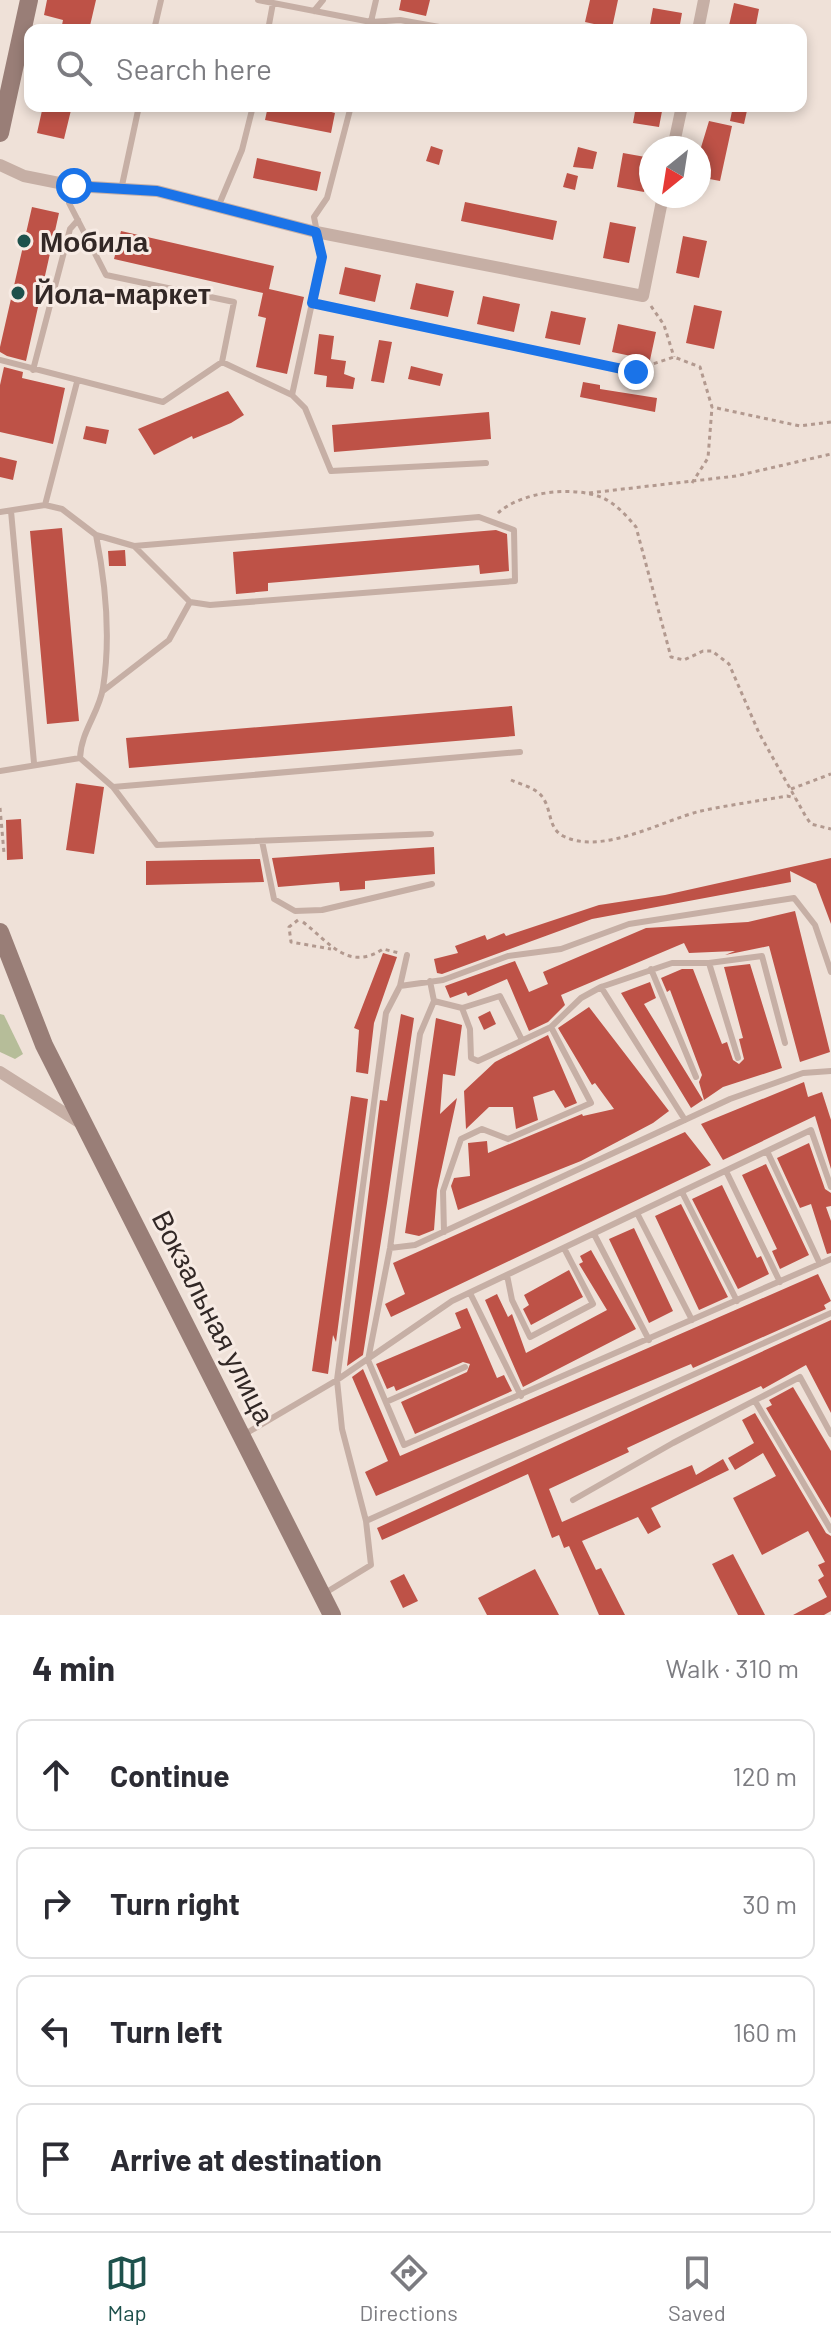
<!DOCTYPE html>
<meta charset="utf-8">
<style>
body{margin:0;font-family:Barlow,sans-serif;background:#f7f7f7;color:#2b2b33}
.compass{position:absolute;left:639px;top:136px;width:72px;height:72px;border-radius:50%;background:#fff;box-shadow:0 4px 12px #0003;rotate:210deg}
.stop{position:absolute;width:24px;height:24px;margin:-18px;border:6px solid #1a73e8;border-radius:50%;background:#fff}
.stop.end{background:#1a73e8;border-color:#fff;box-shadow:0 2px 8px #0008}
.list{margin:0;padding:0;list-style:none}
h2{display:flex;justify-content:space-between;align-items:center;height:104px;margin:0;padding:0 32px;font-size:34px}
h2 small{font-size:26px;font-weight:400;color:#7c7c81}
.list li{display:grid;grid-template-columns:52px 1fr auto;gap:24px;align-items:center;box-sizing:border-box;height:112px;margin:0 16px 16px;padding:0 16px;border:2px solid #e1e1e2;border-radius:16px}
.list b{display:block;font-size:30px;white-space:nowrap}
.list em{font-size:26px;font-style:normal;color:#7c7c81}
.icon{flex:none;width:44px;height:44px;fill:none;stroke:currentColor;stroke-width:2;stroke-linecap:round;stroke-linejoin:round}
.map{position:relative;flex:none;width:831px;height:1615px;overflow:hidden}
.search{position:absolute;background:#fff;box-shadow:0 4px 12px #0003;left:24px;right:24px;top:24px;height:88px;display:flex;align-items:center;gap:20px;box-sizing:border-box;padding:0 28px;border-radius:16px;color:#7c7c81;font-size:30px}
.sheet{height:616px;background:#fff}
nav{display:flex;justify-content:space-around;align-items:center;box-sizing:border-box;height:112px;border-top:2px solid #e1e1e2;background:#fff;font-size:22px;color:#7c7c81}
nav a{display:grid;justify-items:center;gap:4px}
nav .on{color:#1e514c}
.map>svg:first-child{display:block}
.green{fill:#b6bd99}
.building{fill:#be5247}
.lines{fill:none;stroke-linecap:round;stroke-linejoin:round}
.path{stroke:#b2998f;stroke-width:3;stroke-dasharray:4 4;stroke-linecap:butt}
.service{stroke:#c6afa5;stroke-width:6}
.minor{stroke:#c6afa5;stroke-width:12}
.secondary{stroke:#997e77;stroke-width:18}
.route{stroke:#1a73e8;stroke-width:10}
.poi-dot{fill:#1e514c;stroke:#f7ebe4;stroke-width:3}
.labels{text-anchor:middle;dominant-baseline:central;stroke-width:6;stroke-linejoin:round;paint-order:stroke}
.poi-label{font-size:28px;font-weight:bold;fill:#322826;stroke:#f7ebe4;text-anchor:start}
.street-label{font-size:28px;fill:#322826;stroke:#f7ebe4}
</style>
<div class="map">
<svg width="831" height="1615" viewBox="0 0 831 1615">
<rect width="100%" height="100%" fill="#efe1d8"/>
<path class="green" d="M0 1014 4 1015 23 1054 15 1059 0 1052Z"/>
<path class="building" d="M47 0H96L89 30H61L63 20 44 15Z
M401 0H430L426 16 399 10Z
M590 0H618L612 28 585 22Z
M734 3 759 9 755 30H728Z
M653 8 682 13 679 30H649Z
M43 106H72L64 139 37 133Z
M268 106H325L324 110 335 113 331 133 265 120Z
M636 106H663L659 127 633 123Z
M733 106H748L744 124 730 121Z
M709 121 732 126 720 181 699 177V154Z
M431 146 443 150 439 165 426 161Z
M578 147 597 152 593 169 573 167Z
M623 153 651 158 644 192 617 187Z
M257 158 321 172 317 191 253 178Z
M567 173 578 176 575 190 563 187Z
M465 202 557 221 553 240 461 221Z
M32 207 59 213 26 361 7 356 0 352V347Z
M610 222 636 227 629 263 603 258Z
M121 231 274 266 269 289 304 297 287 374 256 367 266 318 258 316 263 293 114 259Z
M683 236 707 241 699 278 676 273Z
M345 267 381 275 375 302 339 294Z
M416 283 454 291 448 317 410 309Z
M483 296 520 304 514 332 477 324Z
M694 305 722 311 714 349 686 343Z
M551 311 586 318 580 345 545 338Z
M618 324 656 332 650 360 612 352Z
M319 334 334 336 331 359 346 361 344 374 355 378 353 389 326 387 327 376 314 374Z
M379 340 392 342 384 383 371 381Z
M411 366 443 374 440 386 408 379Z
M4 367 23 372 22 378 65 388 53 444 0 432V385Z
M583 382 600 385V389L657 398 655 412 580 397Z
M228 391 244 415 231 423 193 439 192 436 154 455 138 429Z
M489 412 491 439 334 452 332 425Z
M86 426 109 430 106 444 83 439Z
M0 457 17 461 13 480 0 477Z
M62 528 79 721 47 724 30 531Z
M496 530 507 534 509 571 480 574 479 565 268 583V591L236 594 233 552Z
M125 550 126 566H109L108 551Z
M512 706 515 736 129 768 126 738Z
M76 783 104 787 94 854 66 850Z
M21 819 23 859 7 860 6 820Z
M434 847 435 874 365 881V889L340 891 339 882 278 887 272 858Z
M831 858V924L816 884 790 871 791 882 592 919 442 974 437 973 434 959 458 953 455 946 485 935 487 940 504 933 506 936 599 905 665 895Z
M260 859 264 882 146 885V861Z
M795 911 830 1052 800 1062 769 946 725 955 735 951 689 953 684 943 561 995 565 1005 548 1022 529 1031 507 979 468 996 466 992 450 998 445 986 515 961 529 992 548 984 543 972 646 928 748 922Z
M383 953 397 957 374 1023 368 1074 356 1072 359 1030 354 1028Z
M750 964 782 1068 723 1087 704 1100 699 1082 702 1075 670 990 667 992 661 978 682 969H693L722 1044 727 1042 733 1060 739 1064 744 1059 739 1039 743 1038 724 967Z
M650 982 656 998 644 1004 703 1100 691 1108 621 993Z
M589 1007 669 1111 653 1123 581 1161 458 1210 451 1186 454 1178 470 1176 468 1143 487 1141 488 1153 582 1114 583 1116 614 1109 595 1083 592 1085 558 1028Z
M490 1011 496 1024 484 1030 478 1017Z
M401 1014 414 1018 387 1203 363 1355 347 1366 380 1100 387 1101Z
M436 1018 462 1025 455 1076 443 1074 440 1114 457 1098 437 1190 434 1230 419 1236 405 1233Z
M548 1035 577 1103 565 1108 554 1090 533 1097 538 1120 516 1129 513 1107H489L466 1129 464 1091 495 1062Z
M804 1082 808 1097 822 1092 831 1120V1169L815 1116 723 1160 701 1124Z
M351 1096 368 1099 336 1342 333 1335 328 1374 312 1371Z
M685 1132 711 1165 391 1317 385 1304 405 1294 393 1263Z
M809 1143 825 1189 831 1193V1206L826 1207 831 1221V1253L827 1254 811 1204 800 1208 777 1158Z
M766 1164 809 1255 780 1269 772 1251 777 1249 742 1175Z
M722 1185 757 1258 761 1256 769 1274 738 1289 692 1199Z
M681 1204 728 1297 699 1310 655 1216Z
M634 1228 673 1311 649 1323 609 1239Z
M591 1250 636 1329 523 1387 485 1300 497 1294 508 1317 512 1314 526 1353 607 1310 579 1264 583 1262 580 1256Z
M569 1270 583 1297 531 1325 523 1309 529 1305 524 1295Z
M818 1274 831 1301 824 1305 826 1309 693 1368 691 1364 376 1496 365 1472 388 1461 352 1377 363 1369 400 1456Z
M467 1308 497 1378 504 1375 512 1391 415 1434 401 1402 467 1372 470 1364 463 1362 396 1391 394 1386 387 1389 376 1364 461 1328 455 1313Z
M831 1320V1413L806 1365 763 1389 761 1386 627 1448 629 1452 549 1489 562 1522 692 1465 696 1475 723 1459 729 1470 651 1508 661 1527 648 1534 638 1517 582 1541 596 1570 601 1568 625 1615H599L569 1546 564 1548 559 1535 552 1538 528 1474 382 1540 377 1528Z
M793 1387 831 1451V1518L766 1408 772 1405 769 1400Z
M755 1413 826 1533 831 1536V1611L824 1615H793L827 1597 818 1580 824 1576 818 1565 825 1562 808 1531 762 1555 733 1498 776 1476 763 1453 735 1470 728 1458 754 1443 742 1420Z
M733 1554 765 1615H738L712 1564Z
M535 1569 559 1615H487L478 1598Z
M404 1574 418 1601 403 1608 390 1581Z"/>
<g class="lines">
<path class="path" d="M651 306 664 325 674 357
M631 371 674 357 700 367 712 407 800 426 831 422
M692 483 708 458 712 407
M589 493 736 476 831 454
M498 513C521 492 573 485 603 498 616 504 627 516 636 527L671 657 684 660 703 651H712L729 664 759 733 806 817 811 824 831 829
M511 780C522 785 537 788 543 798 552 811 548 828 563 836 602 856 663 820 701 811 729 805 758 801 787 796L795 798
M791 789 831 774
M0 808 4 853
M298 920 289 927 291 942 331 949
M303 922C329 942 348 972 383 949L399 953"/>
<path class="service" d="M258 0 371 22 400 20 456 30
M314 11 323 0
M154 30 161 0
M268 30 273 3
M369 30 376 0
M74 186 69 203 106 275 234 302 222 362
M121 190 139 106
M218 207 242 150 253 106
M312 303 624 370
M0 360 163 402 222 362 292 395 305 408 331 471 486 463
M33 370 70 229 78 220
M292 395 322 257 314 217 327 198 351 106
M45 505 77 382
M11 511 34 763
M0 512 45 505 62 509 96 535 134 546 190 602 210 605 515 581 514 530 479 517 134 546
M103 691 169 640 190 602
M80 758C81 731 99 713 103 688 111 637 106 585 96 535
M0 771 80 758 113 787 520 752
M113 787 157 845 431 834
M262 841 274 899 295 911 322 910 432 884
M709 963 738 1058
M651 969 696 1077
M430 981 434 1001 420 1034 390 1248 368 1360 404 1445 831 1259
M400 986 443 980 508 956 561 949 629 924 794 898 815 925 831 972
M601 987 685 1120
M434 1001 462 1008 470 1029 471 1058 478 1061 551 1027 581 998 601 987 672 963H709L762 956 785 1043
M462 1008 500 996 521 1038
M767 1151 820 1264
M726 1171 780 1282
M682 1192 737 1301
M637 1213 692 1320
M444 1232 443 1191 461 1139 482 1129 508 1139 591 1103 551 1027
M594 1234 649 1340
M390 1248 415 1245 730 1099 803 1073 831 1071
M507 1275 512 1300 530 1337 593 1304 564 1248
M470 1293 521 1396
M755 1401 831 1530
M386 1402 465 1367
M245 1434 337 1380 452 1301 811 1130 831 1187
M573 1500 673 1443 800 1377 831 1434
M366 1521 831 1313
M325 1593 371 1565 366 1521 342 1429 337 1380 386 1013 400 986 407 955"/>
<path class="minor" d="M698 30 704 0
M673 148 682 106
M0 165 24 176 74 186 157 191 316 232 643 296 663 196
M0 1072 82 1124"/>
<path class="secondary" d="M0 133 29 0
M0 932 44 1045 332 1615"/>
</g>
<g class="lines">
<path class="route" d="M74 186 157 191 316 232 322 257 312 303 636 372"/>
</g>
<g class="poi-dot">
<circle cx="24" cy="241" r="8"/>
<circle cx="18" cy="293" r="8"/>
</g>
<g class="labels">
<g class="poi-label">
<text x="40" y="241">Мобила</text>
<text x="34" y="293">Йола-маркет</text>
</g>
<g class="street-label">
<text transform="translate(214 1317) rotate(63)">Вокзальная улица</text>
</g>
</g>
</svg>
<svg class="compass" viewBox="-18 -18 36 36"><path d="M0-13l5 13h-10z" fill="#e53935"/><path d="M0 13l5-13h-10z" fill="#7c7c81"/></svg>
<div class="stop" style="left:74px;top:186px"></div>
<div class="stop end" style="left:636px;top:372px"></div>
<div class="search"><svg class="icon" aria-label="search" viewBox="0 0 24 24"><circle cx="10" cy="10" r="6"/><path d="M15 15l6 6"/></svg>Search here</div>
</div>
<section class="sheet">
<h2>4 min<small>Walk · 310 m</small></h2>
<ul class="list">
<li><svg class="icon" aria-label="ahead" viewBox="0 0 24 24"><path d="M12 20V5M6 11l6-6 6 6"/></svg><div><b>Continue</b></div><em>120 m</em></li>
<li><svg class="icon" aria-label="right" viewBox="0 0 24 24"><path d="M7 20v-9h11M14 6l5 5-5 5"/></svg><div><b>Turn right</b></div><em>30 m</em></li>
<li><svg class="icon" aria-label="left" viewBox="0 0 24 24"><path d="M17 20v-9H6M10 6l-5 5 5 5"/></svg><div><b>Turn left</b></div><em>160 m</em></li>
<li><svg class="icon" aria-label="arrive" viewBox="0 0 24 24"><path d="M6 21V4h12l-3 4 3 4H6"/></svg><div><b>Arrive at destination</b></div></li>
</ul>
</section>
<nav>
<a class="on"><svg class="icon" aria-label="map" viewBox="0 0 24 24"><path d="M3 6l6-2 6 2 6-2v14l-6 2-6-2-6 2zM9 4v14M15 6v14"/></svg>Map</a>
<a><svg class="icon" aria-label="directions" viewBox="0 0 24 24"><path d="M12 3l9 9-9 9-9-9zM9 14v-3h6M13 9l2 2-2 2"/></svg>Directions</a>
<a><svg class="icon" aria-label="saved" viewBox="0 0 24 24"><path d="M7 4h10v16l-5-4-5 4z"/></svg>Saved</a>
</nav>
